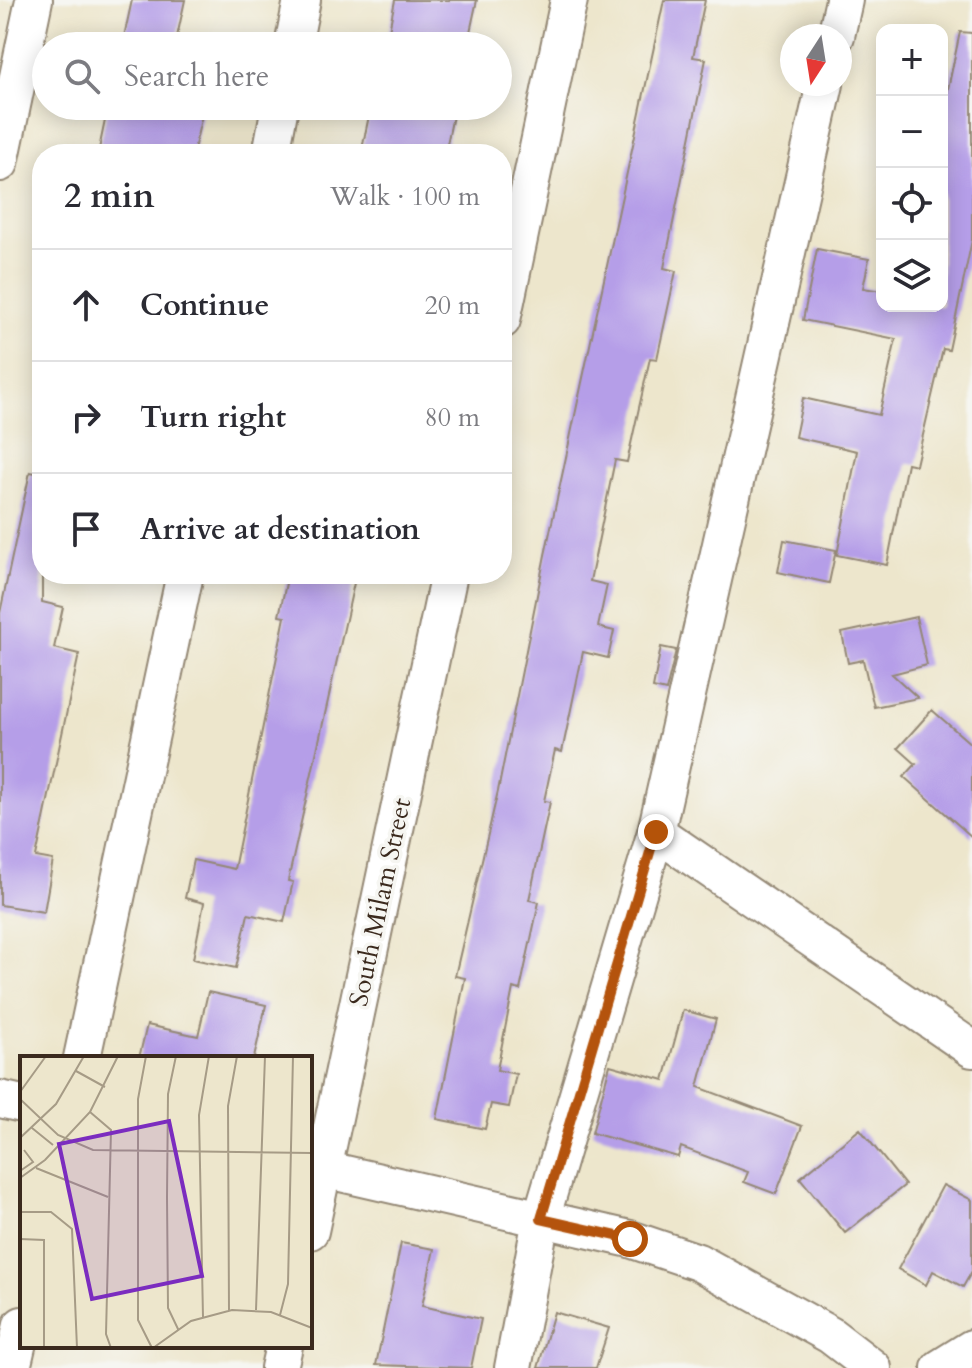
<!DOCTYPE html>
<meta charset="utf-8">
<style>
body{margin:0;font-family:Cardo,serif;background:#f7f7f7;color:#2b2b33}
.controls{position:absolute;right:24px;top:24px;display:grid;overflow:hidden;border-radius:16px;box-shadow:0 4px 20px #0003}
.controls button{width:72px;height:72px;display:grid;place-items:center;padding:0;border:0;border-bottom:2px solid #e1e1e2;background:#fff;color:#2b2b33;font:40px sans-serif}
.compass{position:absolute;left:780px;top:24px;width:72px;height:72px;border-radius:50%;background:#fff;box-shadow:0 4px 20px #0003;rotate:192deg}
.stop{position:absolute;width:24px;height:24px;margin:-18px;border:6px solid #b45309;border-radius:50%;background:#fff}
.stop.end{background:#b45309;border-color:#fff;box-shadow:0 2px 8px #0008}
.list{margin:0;padding:0;list-style:none}
h2{display:flex;justify-content:space-between;align-items:center;height:104px;margin:0;padding:0 32px;font-size:34px}
h2 small{font-size:26px;font-weight:400;color:#7c7c81}
.list li{display:grid;grid-template-columns:52px 1fr auto;gap:24px;align-items:center;box-sizing:border-box;height:112px;padding:0 32px;border-top:2px solid #e1e1e2}
.list b{display:block;font-size:30px;white-space:nowrap}
.list em{font-size:26px;font-style:normal;color:#7c7c81}
.icon{flex:none;width:44px;height:44px;fill:none;stroke:currentColor;stroke-width:2;stroke-linecap:round;stroke-linejoin:round}
.map{position:relative;flex:none;width:972px;height:1368px;overflow:hidden}
.search{position:absolute;background:#fff;box-shadow:0 4px 20px #0003;left:32px;top:32px;width:480px;height:88px;display:flex;align-items:center;gap:20px;box-sizing:border-box;padding:0 28px;border-radius:44px;color:#7c7c81;font-size:30px}
.panel{position:absolute;background:#fff;box-shadow:0 4px 20px #0003;left:32px;top:144px;width:480px;height:440px;border-radius:32px}
.map>svg:first-child{display:block}
.building{fill:#b59ee8}
.lines{fill:none;stroke-linecap:round;stroke-linejoin:round}
.minor-casing{stroke:#948875;stroke-width:40}
.minor{stroke:#fff;stroke-width:36}
.route{stroke:#b45309;stroke-width:10}
.labels{text-anchor:middle;dominant-baseline:central;stroke-width:7;stroke-linejoin:round;paint-order:stroke}
.street-label{font-size:26px;fill:#3b2a1e;stroke:#f6f6f2}
.inset-road{fill:none;stroke:#a69b86;stroke-width:2}
.view{fill:#7b2cbf;fill-opacity:0.15;stroke:#7b2cbf;stroke-width:4}
.inset-edge{fill:none;stroke:#3b2a1e;stroke-width:4}
</style>
<div class="map">
<svg width="972" height="1368" viewBox="0 0 972 1368">
<rect width="100%" height="100%" fill="#f6f6f2"/>
<filter id="ink" filterUnits="userSpaceOnUse"><feTurbulence type="fractalNoise" baseFrequency=".0125" numOctaves="2"/><feDisplacementMap in="SourceGraphic" scale="16" xChannelSelector="R" yChannelSelector="G"/><feConvolveMatrix kernelMatrix="1 2 1 2 8 2 1 2 1" color-interpolation-filters="sRGB"/></filter>
<filter id="wash" filterUnits="userSpaceOnUse"><feTurbulence type="fractalNoise" baseFrequency=".006" numOctaves="4" result="noise"/><feDisplacementMap in="SourceGraphic" scale="32" xChannelSelector="R" yChannelSelector="G"/><feGaussianBlur stdDeviation="1.8" result="paint"/><feColorMatrix in="noise" values="0 0 0 0 0 0 0 0 0 0 0 0 0 0 0 0 0 1.4 0 .05"/><feComposite in="paint" operator="in"/></filter>
<g filter="url(#wash)">
<rect width="100%" height="100%" fill="#ede6cc"/>
<g id="blocks">
<path class="building" d="M132 0H185L175 46H122Z
M395 0H477L467 46H386Z
M664 0H705L693 57 706 59 664 268 676 271 657 359 650 358 627 462 615 460 590 581 607 585 598 627 614 631 608 658 583 652 562 752 555 750 544 801 550 802 529 900 539 902 520 990 513 988 497 1070 516 1074 509 1107 491 1104 485 1129 437 1119 465 978 455 976 498 791 545 555Z
M960 32 972 33V240L949 350 943 349 916 465 907 463 887 565 837 555 857 451 795 437 803 398 879 415 896 339 803 320 817 249 869 259 863 288 882 291V306H942V117Z
M108 106H159L202 115 193 154H98Z
M371 106H455L445 154H361Z
M30 472 42 474V602L63 607 54 648 79 654 36 857 53 860 44 912 0 905V613Z
M784 540 836 550 829 583 778 572Z
M288 574H356L288 881 293 882 284 922 248 914 236 968 193 959 204 903 185 898 193 860 234 869 285 617 279 616Z
M916 617 927 665 892 674 918 698 874 707 863 660 848 663 842 633Z
M661 647 676 650 666 691 653 688Z
M932 710 972 745V837L904 777 916 764 898 748Z
M208 992 266 1005 254 1058H139L147 1025 198 1036Z
M683 1010 716 1019 698 1087 802 1126 776 1194 744 1182 748 1172 681 1147 678 1157 592 1133 610 1065 664 1080Z
M860 1129 905 1185 845 1233 800 1178Z
M943 1185 972 1200V1271L963 1287 933 1271 926 1285 898 1269Z
M401 1243 434 1249 422 1306 481 1319 471 1368 376 1365Z
M554 1312 609 1328 596 1368H538Z"/>
</g>
</g>
<g filter="url(#ink)">
<use href="#blocks" fill-opacity="0" stroke="#948875" stroke-width="2"/>
<g class="lines">
<defs>
<path id="minor" d="M836 36 844 0
M293 46 302 0
M271 154 280 106
M0 163 34 0
M502 320 569 0
M656 832 972 1049
M82 1058 185 574
M0 1099 22 1104
M310 1166 630 1239 698 1262 830 1335 873 1368
M310 1231 449 574
M12 1368 22 1325
M279 1368 284 1346
M513 1368 541 1219 656 832 825 84
M940 1368 972 1348"/>
</defs>
<use href="#minor" class="minor-casing"/>
<use href="#minor" class="minor"/>
</g>
</g>
<g class="lines" filter="url(#ink)">
<path class="route" d="M630 1239 541 1219 656 832"/>
</g>
<g class="labels">
<g class="street-label">
<text transform="translate(380 902) rotate(-78)">South Milam Street</text>
</g>
</g>
<g transform="translate(20 1056)">
<rect width="292" height="292" fill="#ede6cc"/>
<path class="inset-road" d="M126 0 118 43V264L132 292M156 0 148 38 147 141 148 252 158 273M56 15 85 31M0 36 26 0M0 43 38 79 73 94 292 97M70 56 91 74 86 278 91 292M12 72 33 89M0 82 36 48 64 0M16 112 88 141M0 115 13 106 4 94M0 122 25 104 70 56 98 0M0 156H31L52 173 57 292M0 183 24 184V292M236 254 245 0M209 255 208 50 217 0M260 259 268 228 273 0M183 261 179 59 189 0M133 292 171 265 212 254 251 256 292 272"/>
<path class="view" d="M149 65 182 220 72 243 39 88Z"/>
<rect width="292" height="292" class="inset-edge"/>
</g>
</svg>
<div class="controls">
<button>+</button>
<button>−</button>
<button><svg class="icon" aria-label="locate" viewBox="0 0 24 24"><circle cx="12" cy="12" r="6"/><path d="M12 2v4M12 18v4M2 12h4M18 12h4"/></svg></button>
<button><svg class="icon" aria-label="layers" viewBox="0 0 24 24"><path d="M12 4l9 5-9 5-9-5zM3 14l9 5 9-5"/></svg></button>
</div>
<svg class="compass" viewBox="-18 -18 36 36"><path d="M0-13l5 13h-10z" fill="#e53935"/><path d="M0 13l5-13h-10z" fill="#7c7c81"/></svg>
<div class="stop" style="left:630px;top:1239px"></div>
<div class="stop end" style="left:656px;top:832px"></div>
<div class="search"><svg class="icon" aria-label="search" viewBox="0 0 24 24"><circle cx="10" cy="10" r="6"/><path d="M15 15l6 6"/></svg>Search here</div>
<section class="panel">
<h2>2 min<small>Walk · 100 m</small></h2>
<ul class="list">
<li><svg class="icon" aria-label="ahead" viewBox="0 0 24 24"><path d="M12 20V5M6 11l6-6 6 6"/></svg><div><b>Continue</b></div><em>20 m</em></li>
<li><svg class="icon" aria-label="right" viewBox="0 0 24 24"><path d="M7 20v-9h11M14 6l5 5-5 5"/></svg><div><b>Turn right</b></div><em>80 m</em></li>
<li><svg class="icon" aria-label="arrive" viewBox="0 0 24 24"><path d="M6 21V4h12l-3 4 3 4H6"/></svg><div><b>Arrive at destination</b></div></li>
</ul>
</section>
</div>
